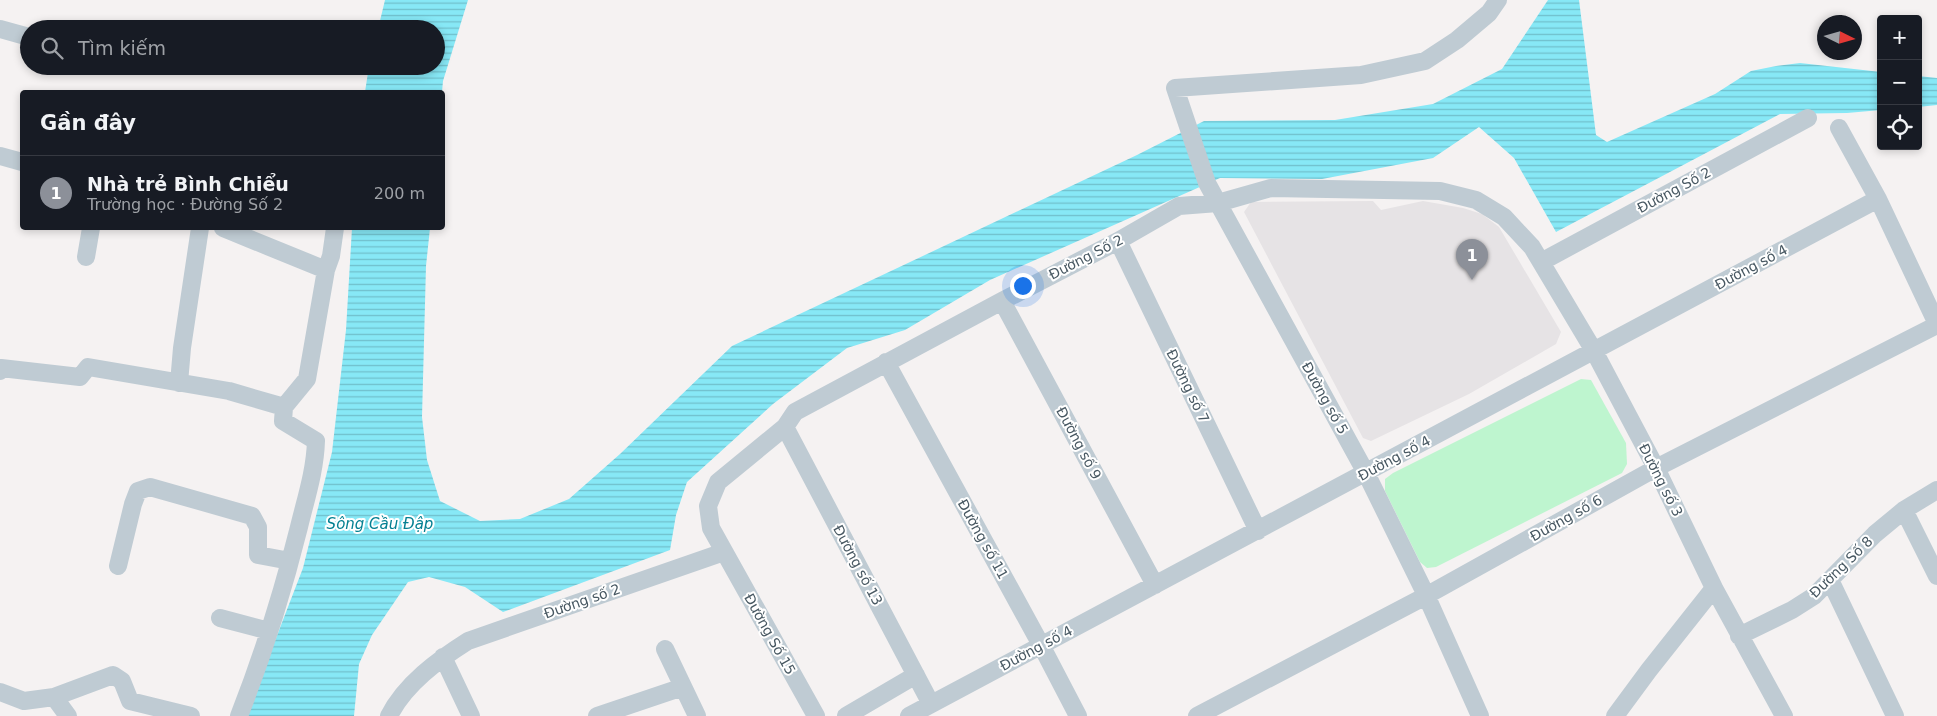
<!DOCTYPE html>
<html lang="vi">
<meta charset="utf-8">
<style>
body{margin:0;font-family:"DejaVu Sans",sans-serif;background:#20242c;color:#f1f3f6}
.controls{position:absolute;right:15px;top:15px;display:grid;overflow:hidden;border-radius:5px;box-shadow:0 2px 8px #0003}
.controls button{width:45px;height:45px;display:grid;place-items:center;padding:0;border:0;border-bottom:1px solid #363941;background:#171b24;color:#f1f3f6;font:25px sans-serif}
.compass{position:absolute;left:1817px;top:15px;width:45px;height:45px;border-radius:50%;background:#171b24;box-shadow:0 2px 8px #0003;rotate:95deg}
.you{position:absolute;left:1022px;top:285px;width:18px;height:18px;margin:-12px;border:4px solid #fff;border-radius:50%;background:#1a73e8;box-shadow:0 0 0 8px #1a73e833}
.badge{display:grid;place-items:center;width:32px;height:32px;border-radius:50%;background:#8c9099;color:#fff;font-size:16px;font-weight:700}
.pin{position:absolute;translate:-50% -41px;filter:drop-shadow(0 1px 2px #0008)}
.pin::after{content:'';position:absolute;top:26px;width:18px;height:15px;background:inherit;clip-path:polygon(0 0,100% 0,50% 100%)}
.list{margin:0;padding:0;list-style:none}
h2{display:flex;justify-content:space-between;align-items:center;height:65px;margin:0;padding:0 20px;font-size:21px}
h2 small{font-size:16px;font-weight:400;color:#9ea1a6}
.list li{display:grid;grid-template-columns:32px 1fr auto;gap:15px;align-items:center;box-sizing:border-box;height:75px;padding:0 20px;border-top:1px solid #363941}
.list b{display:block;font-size:19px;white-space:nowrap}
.list p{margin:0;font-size:16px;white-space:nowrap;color:#9ea1a6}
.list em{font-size:16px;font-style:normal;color:#9ea1a6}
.icon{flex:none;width:28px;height:28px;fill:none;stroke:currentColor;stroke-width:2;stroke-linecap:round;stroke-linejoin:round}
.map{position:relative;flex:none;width:1937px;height:716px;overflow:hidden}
.search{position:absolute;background:#171b24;box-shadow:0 2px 8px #0003;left:20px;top:20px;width:425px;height:55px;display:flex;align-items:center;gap:12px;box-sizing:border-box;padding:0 18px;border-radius:28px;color:#9ea1a6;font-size:19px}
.panel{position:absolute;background:#171b24;box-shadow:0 2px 8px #0003;left:20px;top:90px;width:425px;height:140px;border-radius:5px}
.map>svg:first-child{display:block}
.education{fill:#e6e3e5}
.green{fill:#bef5cf}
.water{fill:url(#water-rules)}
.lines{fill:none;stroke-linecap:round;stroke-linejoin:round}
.minor{stroke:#bfcbd3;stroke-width:18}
.labels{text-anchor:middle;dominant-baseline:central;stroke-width:4;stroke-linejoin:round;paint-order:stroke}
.street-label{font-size:14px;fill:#485862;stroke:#fff}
.water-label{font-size:15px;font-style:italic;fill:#048092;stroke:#fff}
</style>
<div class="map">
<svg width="1937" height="716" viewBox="0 0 1937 716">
<defs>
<pattern id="water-rules" width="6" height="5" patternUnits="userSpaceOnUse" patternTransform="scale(1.25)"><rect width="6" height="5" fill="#87e8f6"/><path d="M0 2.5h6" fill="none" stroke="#70bfcb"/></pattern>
</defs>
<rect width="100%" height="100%" fill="#f5f2f2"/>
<path class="education" d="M1373 201 1381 210 1423 201 1463 208 1482 214 1499 227 1561 332 1556 344 1469 394 1371 441 1363 438 1244 212 1251 202Z"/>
<path class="green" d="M1581 379 1591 380 1626 443 1627 464 1622 473 1436 567 1427 568 1420 562 1385 491V479L1393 473Z"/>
<path class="water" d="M385 0H468L443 81 442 92H365L369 66H436V29H378Z
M1548 0H1579L1596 135 1607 142 1715 94 1751 71 1776 66 1800 63 1881 72V110L1847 113 1780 114 1556 232 1514 158 1479 127 1433 158 1322 179 1220 178 990 280 905 330 847 348 773 404 687 482 676 515 670 550 503 612 465 587 429 577 408 582 372 635 359 664 354 716H246L303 568 332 452 346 330 352 228H430L426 266 422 417 427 460 440 501 480 521 520 519 569 499 620 454 732 346 1137 155 1204 121 1335 120 1433 104 1502 69Z
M1918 76 1937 78V105L1918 107Z"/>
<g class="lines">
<path class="minor" d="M0 29 29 37
M1839 128 1878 199 1937 324
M0 156 22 162
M223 228 326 270
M1118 241 1258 531
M86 257 91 228
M1541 262 1808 118
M1002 301 1155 585
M886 362 1041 645 1078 716
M0 371 1 368 80 377 88 367 229 391 284 407
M179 383 182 348 200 228
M785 427 931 704
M1904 510 1937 576
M118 566 133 504 138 491 150 487 252 516 258 527V555L290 561
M1830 580 1895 716
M220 618 269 631
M1739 636 1792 610 1814 596 1875 534 1904 510 1937 490
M665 649 697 716
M443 657 471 716
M0 692 24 701 54 697 113 675 122 681 130 701 191 716
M54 697 68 716
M239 716C263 655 283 591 299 527 306 498 315 471 316 441L283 421 284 407 307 379 326 270 331 256 335 228
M389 716C405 684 438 660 468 641L724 552
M597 716 683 687
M816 716 711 528 708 506 718 482 785 427 795 412 1002 301 1118 241 1179 206 1218 203 1271 188 1440 191 1476 200 1504 217 1532 247 1594 351 1656 468 1714 588 1784 716
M846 716 916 675
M909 716 1878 199
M1197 716 1422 598 1656 468 1937 325
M1480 716 1426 595 1366 473 1207 183 1175 88 1361 75 1425 61 1457 40 1489 13 1498 0
M1615 716 1649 670 1714 588"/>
</g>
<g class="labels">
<g class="street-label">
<text transform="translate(1674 190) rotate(-28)">Đường Số 2</text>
<text transform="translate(1086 257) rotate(-27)">Đường Số 2</text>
<text transform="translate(1751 267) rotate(-28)">Đường số 4</text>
<text transform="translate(1188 386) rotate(64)">Đường số 7</text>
<text transform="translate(1325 398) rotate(61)">Đường số 5</text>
<text transform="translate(1079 443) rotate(62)">Đường số 9</text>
<text transform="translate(1394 458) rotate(-28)">Đường số 4</text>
<text transform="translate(1661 480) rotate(63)">Đường số 3</text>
<text transform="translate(1566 518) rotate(-29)">Đường số 6</text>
<text transform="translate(983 539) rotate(61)">Đường số 11</text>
<text transform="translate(858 565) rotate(62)">Đường số 13</text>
<text transform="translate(1841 567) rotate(-44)">Đường Số 8</text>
<text transform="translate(582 601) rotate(-19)">Đường số 2</text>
<text transform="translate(770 634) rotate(61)">Đường Số 15</text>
<text transform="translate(1036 648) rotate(-28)">Đường số 4</text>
</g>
<g class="water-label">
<text x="380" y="524">Sông Cầu Đập</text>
</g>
</g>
</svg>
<div class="controls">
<button>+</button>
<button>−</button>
<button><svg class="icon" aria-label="locate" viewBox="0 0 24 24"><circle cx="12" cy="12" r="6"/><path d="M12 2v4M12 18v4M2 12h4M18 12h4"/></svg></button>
</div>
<svg class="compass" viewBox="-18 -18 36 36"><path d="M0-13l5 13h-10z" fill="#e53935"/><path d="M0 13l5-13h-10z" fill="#9ea1a6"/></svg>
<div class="you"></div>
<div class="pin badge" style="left:1472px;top:280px">1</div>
<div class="search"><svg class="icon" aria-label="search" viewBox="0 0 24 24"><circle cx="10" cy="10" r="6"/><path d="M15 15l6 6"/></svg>Tìm kiếm</div>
<section class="panel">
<h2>Gần đây<small></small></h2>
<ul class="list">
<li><span class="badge">1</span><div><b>Nhà trẻ Bình Chiểu</b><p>Trường học · Đường Số 2</p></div><em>200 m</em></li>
</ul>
</section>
</div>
